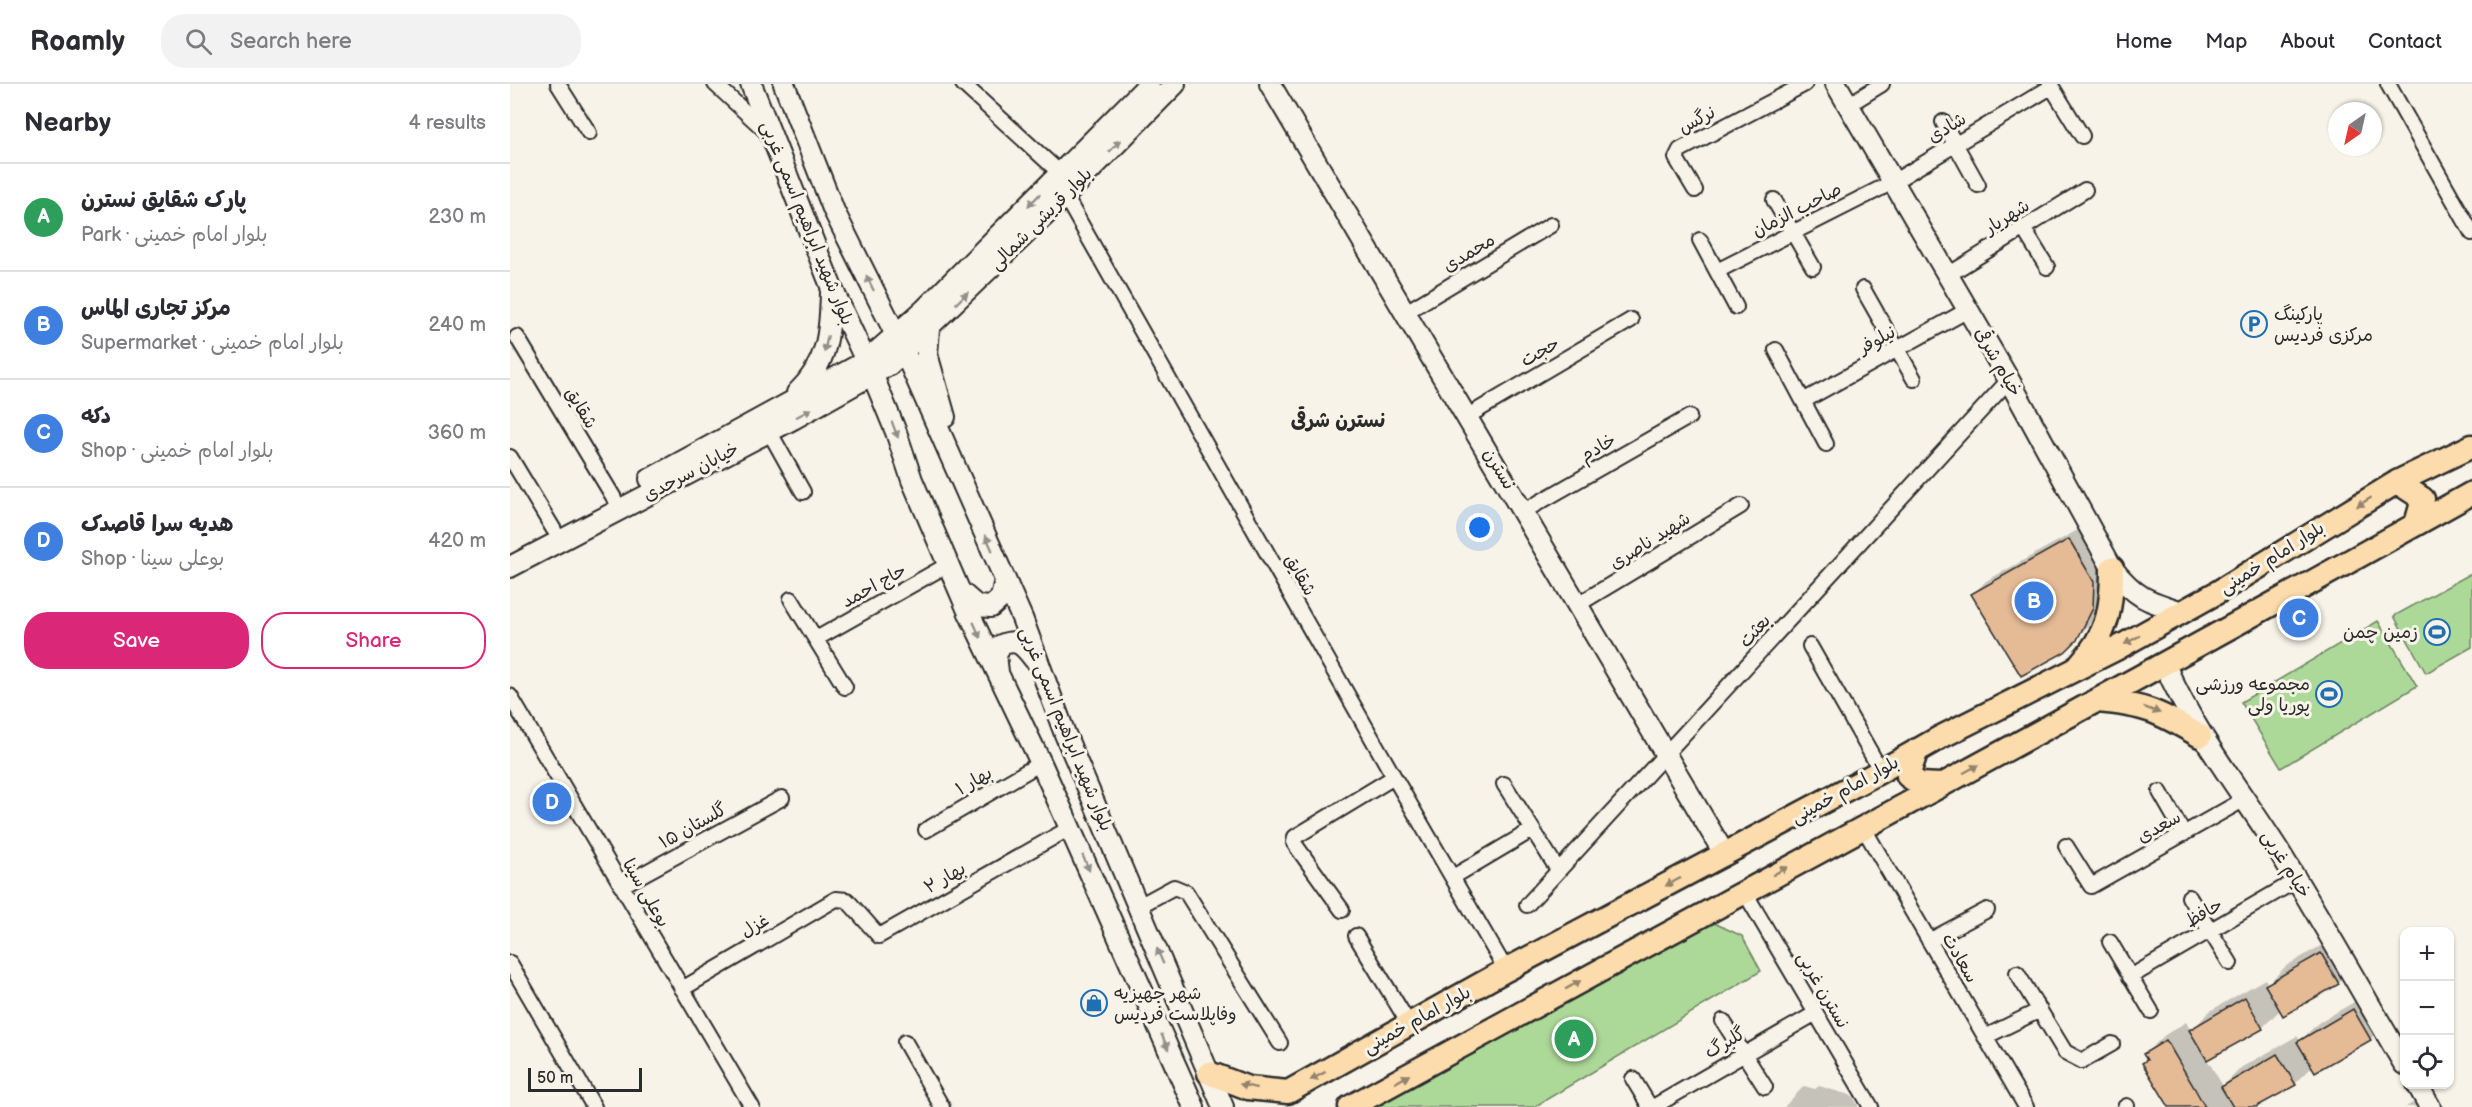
<!DOCTYPE html>
<meta charset="utf-8">
<style>
body{margin:0;font-family:"Balsamiq Sans","Playpen Sans Arabic",sans-serif;background:#f2f2f3;color:#2b2b33}
.controls{position:absolute;right:18px;bottom:18px;display:grid;overflow:hidden;border-radius:12px;box-shadow:0 2px 4px #0004}
.controls button{width:54px;height:54px;display:grid;place-items:center;padding:0;border:0;border-bottom:2px solid #e1e1e2;background:#fff;color:#2b2b33;font:30px sans-serif}
.compass{position:absolute;left:1818px;top:18px;width:54px;height:54px;border-radius:50%;background:#fff;box-shadow:0 2px 4px #0004;rotate:214deg}
.scale{position:absolute;left:18px;bottom:15px;width:114px;box-sizing:border-box;padding-left:6px;border:3px solid #2b2b2b;border-top:0;font-size:16px;line-height:21px;white-space:nowrap;color:#2b2b2b;-webkit-text-stroke:4px #f7f3e8;paint-order:stroke}
.you{position:absolute;left:970px;top:444px;width:21px;height:21px;margin:-15px;border:4px solid #fff;border-radius:50%;background:#1a73e8;box-shadow:0 0 0 9px #1a73e833}
.badge{display:grid;place-items:center;width:39px;height:39px;border-radius:50%;background:#db2777;color:#fff;font-size:20px;font-weight:700}
.pin{position:absolute;translate:-50% -50%;border:3px solid #fff;box-shadow:0 2px 6px #0006}
.list{margin:0;padding:0;list-style:none}
h2{display:flex;justify-content:space-between;align-items:center;height:78px;margin:0;padding:0 24px;font-size:26px}
h2 small{font-size:20px;font-weight:400;color:#7c7c81}
.list li{display:grid;grid-template-columns:39px 1fr auto;gap:18px;align-items:center;box-sizing:border-box;height:108px;padding:0 24px;border-top:2px solid #e1e1e2}
.list b{display:block;font-size:22px;white-space:nowrap}
.list p{margin:0;font-size:20px;white-space:nowrap;color:#7c7c81}
.list em{font-size:20px;font-style:normal;color:#7c7c81}
.actions{display:flex;gap:12px;padding:18px 24px}
.actions a{flex:1;padding:14px 0;border:2px solid #db2777;border-radius:24px;text-align:center;font-size:21px;color:#db2777}
.actions .main{background:#db2777;color:#fff}
.icon{flex:none;width:33px;height:33px;fill:none;stroke:currentColor;stroke-width:2;stroke-linecap:round;stroke-linejoin:round}
.map{position:relative;flex:none;width:1962px;height:1023px;overflow:hidden}
header{display:flex;align-items:center;gap:36px;box-sizing:border-box;height:84px;padding:0 30px;background:#fff;border-bottom:2px solid #e1e1e2}
header strong{font-size:28px}
nav{display:flex;gap:33px;margin-inline-start:auto;font-size:21px}
.search{width:420px;height:54px;background:#f2f2f3;display:flex;align-items:center;gap:15px;box-sizing:border-box;padding:0 21px;border-radius:24px;color:#7c7c81;font-size:22px}
main{display:flex}
aside{flex:1;background:#fff}
.map>svg:first-child{display:block}
.green{fill:#add998;stroke:#6c8262;stroke-width:1.5}
.shadow{fill:#0003}
.building{fill:#e5bb96;stroke:#2b2b2b;stroke-width:1.5}
.lines{fill:none;stroke-linecap:round;stroke-linejoin:round}
.street-casing{stroke:#2b2b2b;stroke-width:18}
.secondary-casing{stroke:#2b2b2b;stroke-width:24}
.primary-casing{stroke:#2b2b2b;stroke-width:27}
.street{stroke:#f7f3e8;stroke-width:14}
.secondary{stroke:#f7f3e8;stroke-width:20}
.primary{stroke:#fcdcac;stroke-width:22}
.oneway{fill:#918f8a}
.oneway2{fill:#94846c}
.labels{text-anchor:middle;dominant-baseline:central;stroke-width:6;stroke-linejoin:round;paint-order:stroke}
.street-label{font-size:18px;fill:#2b2b2b;stroke:#f7f3e8}
.poi-label{font-size:18px;fill:#2b2b2b;stroke:#f7f3e8;text-anchor:start}
.neighbourhood-label{font-size:20px;font-weight:bold;fill:#2b2b2b;stroke:#f7f3e8}
</style>
<header>
<strong>Roamly</strong>
<div class="search"><svg class="icon" aria-label="search" viewBox="0 0 24 24"><circle cx="10" cy="10" r="6"/><path d="M15 15l6 6"/></svg>Search here</div>
<nav><a>Home</a><a>Map</a><a>About</a><a>Contact</a></nav>
</header>
<main>
<aside>
<h2>Nearby<small>4 results</small></h2>
<ul class="list">
<li><span class="badge" style="background:#2e9e5b">A</span><div><b>پارک شقایق نسترن</b><p>Park · بلوار امام خمینی</p></div><em>230 m</em></li>
<li><span class="badge" style="background:#3f7fe0">B</span><div><b>مرکز تجاری الماس</b><p>Supermarket · بلوار امام خمینی</p></div><em>240 m</em></li>
<li><span class="badge" style="background:#3f7fe0">C</span><div><b>دکه</b><p>Shop · بلوار امام خمینی</p></div><em>360 m</em></li>
<li><span class="badge" style="background:#3f7fe0">D</span><div><b>هدیه سرا قاصدک</b><p>Shop · بوعلی سینا</p></div><em>420 m</em></li>
</ul>
<div class="actions"><a class="main">Save</a><a>Share</a></div>
</aside>
<div class="map">
<svg width="1962" height="1023" viewBox="0 0 1962 1023">
<rect width="100%" height="100%" fill="#f7f3e8"/>
<filter id="ink" filterUnits="userSpaceOnUse"><feTurbulence type="fractalNoise" baseFrequency=".0167" numOctaves="2"/><feDisplacementMap in="SourceGraphic" scale="12" xChannelSelector="R" yChannelSelector="G"/><feConvolveMatrix kernelMatrix="1 2 1 2 8 2 1 2 1" color-interpolation-filters="sRGB"/></filter>
<g filter="url(#ink)">
<path class="green" d="M1962 489V563L1916 589 1884 532Z
M1868 537 1907 602 1771 684 1731 618Z
M1202 838 1232 852 1251 887 1024 1023H867Z"/>
<path class="shadow" d="M1573 443 1596 484V510L1579 541 1554 567 1463 510 1476 497Z
M1831 850 1848 879 1828 899 1773 930 1771 925 1752 944 1697 975 1713 1002 1732 983 1787 952 1790 957 1808 939 1863 907 1880 936 1860 955 1803 982 1785 1000 1744 1023H1660L1634 979 1638 975 1635 970 1655 951 1676 938 1681 947 1700 927 1755 895 1758 900 1776 882Z
M1294 1002 1305 1005 1309 1002 1343 1012 1349 1023H1274Z
M1923 1006 1934 1023H1896Z"/>
<path class="building" d="M1559 455 1584 498 1583 524 1567 556 1555 568 1511 592 1461 510Z
M1811 869 1829 900 1773 932 1755 901Z
M1735 913 1753 945 1697 976 1679 946Z
M1843 925 1861 956 1805 988 1787 958Z
M1656 956 1685 1005 1695 1023H1659L1632 979 1637 976 1633 970Z
M1767 970 1786 1001 1746 1023H1723L1711 1003Z"/>
<g class="lines">
<defs>
<path id="street" d="M48 0 79 49
M205 0 259 50
M453 0 550 89
M1540 0 1572 52
M1878 0 1962 149
M1338 21 1372 0
M1433 38 1468 101
M1185 106 1166 74 1170 66 1295 0
M555 112 884 693 996 886
M1264 116 1303 183
M1513 144 1537 183
M1190 156 1226 223
M1207 187 1383 98 1541 3
M1438 191 1575 106
M1353 205 1404 295
M896 228 1041 141
M7 253 104 414
M1266 266 1316 360
M1293 317 1458 226
M958 332 1121 236
M259 347 293 408
M0 373 44 446
M1014 427 1179 333
M281 515 335 603
M1067 521 1231 422
M306 555 439 480
M1300 562 1371 687
M0 612 242 1023
M994 700 1048 786
M1650 708 1674 750
M1353 743 1516 1023
M416 746 531 679
M1556 762 1581 802 1735 715
M943 793 1022 746
M111 802 272 714
M1234 807 1361 1023
M1679 813 1720 879
M1017 821 1499 296
M629 822 664 803 676 808 770 959
M832 826 784 759 785 753 884 693
M846 852 899 940
M1419 857 1477 826
M1600 858 1641 927
M0 879 84 1023
M1507 889 1555 968 1572 977 1602 960
M1620 893 1787 796
M172 905 326 815 337 816 369 852 560 744
M1213 937 1255 1003
M1475 953 1530 926
M395 958 432 1023
M1123 995 1140 1023
M1143 1023 1306 929
M1615 1023 1617 1022"/>
<path id="secondary" d="M241 0 321 202 363 292 386 348 402 396 459 529 531 679 684 1023
M274 0 324 127 395 269 512 534 555 650 713 1023
M760 0 1215 771
M1326 0 1499 296 1602 484C1626 514 1637 517 1673 528
M419 245 417 270 435 333
M287 309C318 279 320 249 321 208
M140 395 356 277 414 226 639 0
M0 483 283 335 379 281 555 112 665 0
M452 509 467 522 481 523 491 514 495 495
M1655 581C1684 648 1728 703 1767 764 1811 835 1852 908 1894 980
M488 588 486 571 491 561C508 554 513 561 524 575
M1907 1000 1920 1023"/>
<path id="primary" d="M1887 398 1913 415 1906 440
M1569 581C1598 550 1602 525 1602 484
M1587 617C1636 621 1649 628 1690 652
M1407 666 1398 692 1410 700 1430 701
M699 989 738 1004 778 1008 996 886 1371 687 1429 654 1606 565 1708 508 1887 398 1962 362
M840 1023C1214 818 1590 618 1962 409"/>
</defs>
<use href="#street" class="street-casing"/>
<use href="#secondary" class="secondary-casing"/>
<use href="#primary" class="primary-casing"/>
<use href="#street" class="street"/>
<use href="#secondary" class="secondary"/>
<use href="#primary" class="primary"/>
</g>
<defs><path id="oneway-solid" d="M-6-.8H1V-3.2L6.5 0L1 3.2V.8H-6Z" transform="scale(1.5)"/></defs>
<g class="oneway">
<use href="#oneway-solid" transform="translate(605 62) rotate(-46)"/>
<use href="#oneway-solid" transform="translate(524 116) rotate(135)"/>
<use href="#oneway-solid" transform="translate(360 199) rotate(-116)"/>
<use href="#oneway-solid" transform="translate(452 214) rotate(-44)"/>
<use href="#oneway-solid" transform="translate(316 260) rotate(102)"/>
<use href="#oneway-solid" transform="translate(294 329) rotate(-28)"/>
<use href="#oneway-solid" transform="translate(385 346) rotate(69)"/>
<use href="#oneway-solid" transform="translate(479 459) rotate(-114)"/>
<use href="#oneway-solid" transform="translate(467 546) rotate(66)"/>
<use href="#oneway-solid" transform="translate(576 779) rotate(66)"/>
<use href="#oneway-solid" transform="translate(650 872) rotate(-113)"/>
<use href="#oneway-solid" transform="translate(655 958) rotate(65)"/>
</g>
<g class="oneway2">
<use href="#oneway-solid" transform="translate(1854 418) rotate(148)"/>
<use href="#oneway-solid" transform="translate(1622 556) rotate(151)"/>
<use href="#oneway-solid" transform="translate(1642 626) rotate(21)"/>
<use href="#oneway-solid" transform="translate(1461 685) rotate(-28)"/>
<use href="#oneway-solid" transform="translate(1270 787) rotate(-29)"/>
<use href="#oneway-solid" transform="translate(1163 798) rotate(152)"/>
<use href="#oneway-solid" transform="translate(1063 901) rotate(-29)"/>
<use href="#oneway-solid" transform="translate(808 992) rotate(151)"/>
<use href="#oneway-solid" transform="translate(892 995) rotate(-29)"/>
<use href="#oneway-solid" transform="translate(738 1002) rotate(-166)"/>
</g>
</g>
<defs>
<symbol id="parking-ring" viewBox="-11 -11 22 22"><circle r="9.5" fill="#f7f3e8" stroke="#1f6fb2" stroke-width="1.5"/><path d="M-3.5-5.5H1a3.5 3.5 0 0 1 0 7H-1V5.5H-3.5ZM-1-3.4V-.6H.8a1.4 1.4 0 0 0 0-2.8Z" fill="#1f6fb2"/></symbol>
<symbol id="stadium-ring" viewBox="-11 -11 22 22"><circle r="9.5" fill="#f7f3e8" stroke="#1f6fb2" stroke-width="1.5"/><path d="M0-5a6.5 5 0 1 0 0 10a6.5 5 0 1 0 0-10ZM-3.5-1.8h7v3.6h-7Z" fill="#1f6fb2"/></symbol>
<symbol id="shop-ring" viewBox="-11 -11 22 22"><circle r="9.5" fill="#f7f3e8" stroke="#1f6fb2" stroke-width="1.5"/><path d="M-5-2.5h2.3a2.7 3.5 0 0 1 5.4 0H5L5.5 6h-11ZM-1.5-2.5h3a1.5 2.3 0 0 0-3 0Z" fill="#1f6fb2"/></symbol>
</defs>
<g fill-rule="evenodd">
<use href="#parking-ring" x="1729" y="225" width="30" height="30"/>
<use href="#stadium-ring" x="1912" y="533" width="30" height="30"/>
<use href="#stadium-ring" x="1804" y="595" width="30" height="30"/>
<use href="#shop-ring" x="569" y="904" width="30" height="30"/>
</g>
<g class="labels">
<g class="street-label">
<text transform="translate(1187 36) rotate(-28)">نرگس</text>
<text transform="translate(1437 44) rotate(-31)">شادی</text>
<text transform="translate(1287 126) rotate(-27)">صاحب الزمان</text>
<text transform="translate(1497 133) rotate(-32)">شهریار</text>
<text transform="translate(531 135) rotate(-45)">بلوار قریشی شمالی</text>
<text transform="translate(297 139) rotate(68)">بلوار شهید ابراهیم اسمی غربی</text>
<text transform="translate(959 169) rotate(-31)">محمدی</text>
<text transform="translate(1367 256) rotate(-29)">نیلوفر</text>
<text transform="translate(1030 268) rotate(-30)">حجت</text>
<text transform="translate(1488 278) rotate(60)">خیام شرقی</text>
<text transform="translate(71 324) rotate(59)">شقایق</text>
<text transform="translate(1088 364) rotate(-30)">خادم</text>
<text transform="translate(989 385) rotate(59)">نسترن</text>
<text transform="translate(181 388) rotate(-28)">خیابان سرحدی</text>
<text transform="translate(1140 457) rotate(-32)">شهید ناصری</text>
<text transform="translate(1762 474) rotate(-32)">بلوار امام خمینی</text>
<text transform="translate(790 491) rotate(60)">شقایق</text>
<text transform="translate(364 502) rotate(-29)">حاج احمد</text>
<text transform="translate(1245 547) rotate(-48)">بعثت</text>
<text transform="translate(556 645) rotate(68)">بلوار شهید ابراهیم اسمی غربی</text>
<text transform="translate(464 697) rotate(-30)">بهار ۱</text>
<text transform="translate(1335 706) rotate(-29)">بلوار امام خمینی</text>
<text transform="translate(183 742) rotate(-29)">گلستان ۱۵</text>
<text transform="translate(1649 743) rotate(-29)">سعدی</text>
<text transform="translate(1776 780) rotate(58)">خیام غربی</text>
<text transform="translate(435 794) rotate(-30)">بهار ۲</text>
<text transform="translate(136 809) rotate(60)">بوعلی سینا</text>
<text transform="translate(1694 829) rotate(-30)">حافظ</text>
<text transform="translate(245 842) rotate(-30)">غزل</text>
<text transform="translate(1450 874) rotate(60)">سعادت</text>
<text transform="translate(1313 906) rotate(60)">نسترن غربی</text>
<text transform="translate(907 936) rotate(-29)">بلوار امام خمینی</text>
<text transform="translate(1215 959) rotate(-30)">گلبرگ</text>
</g>
<g class="poi-label">
<text x="1764" y="230">پارکینگ<tspan x="1764" dy="21">مرکزی فردیس</tspan></text>
<text x="1908" y="548" text-anchor="end">زمین چمن</text>
<text x="1800" y="600" text-anchor="end">مجموعه ورزشی<tspan x="1800" dy="21">پوریا ولی</tspan></text>
<text x="604" y="909">شهر جهیزیه<tspan x="604" dy="21">وفاپلاست فردیس</tspan></text>
</g>
<g class="neighbourhood-label">
<text x="828" y="337">نسترن شرقی</text>
</g>
</g>
</svg>
<div class="controls">
<button>+</button>
<button>−</button>
<button><svg class="icon" aria-label="locate" viewBox="0 0 24 24"><circle cx="12" cy="12" r="6"/><path d="M12 2v4M12 18v4M2 12h4M18 12h4"/></svg></button>
</div>
<svg class="compass" viewBox="-18 -18 36 36"><path d="M0-13l5 13h-10z" fill="#e53935"/><path d="M0 13l5-13h-10z" fill="#7c7c81"/></svg>
<div class="scale">50 m</div>
<div class="you"></div>
<div class="pin badge" style="left:1064px;top:955px;background:#2e9e5b">A</div>
<div class="pin badge" style="left:1524px;top:517px;background:#3f7fe0">B</div>
<div class="pin badge" style="left:1789px;top:534px;background:#3f7fe0">C</div>
<div class="pin badge" style="left:42px;top:718px;background:#3f7fe0">D</div>
</div>
</main>
